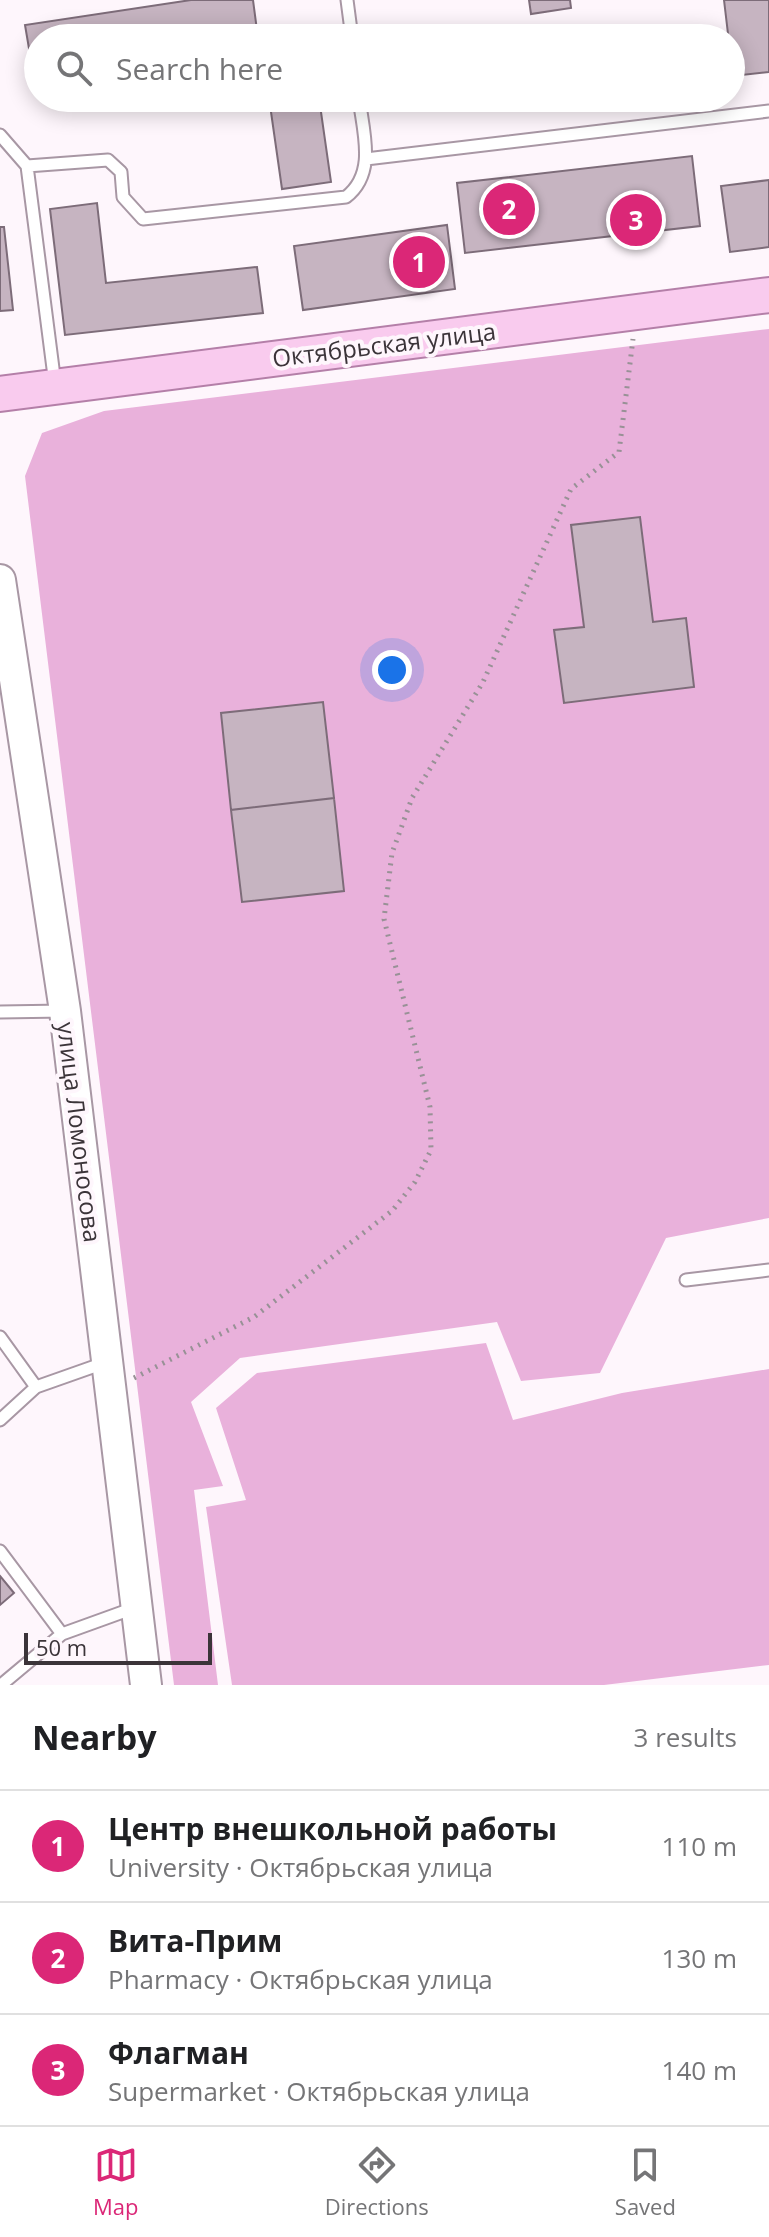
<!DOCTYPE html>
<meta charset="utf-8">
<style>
body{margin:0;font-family:"Open Sans",sans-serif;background:#f6f6f6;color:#202124}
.scale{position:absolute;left:24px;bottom:20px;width:188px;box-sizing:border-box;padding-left:8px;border:4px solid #3b3439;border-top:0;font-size:22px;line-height:28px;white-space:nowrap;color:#3b3439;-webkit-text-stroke:6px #fef6fc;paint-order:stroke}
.you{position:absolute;left:392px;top:670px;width:28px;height:28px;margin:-20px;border:6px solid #fff;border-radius:50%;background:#1a73e8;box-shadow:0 0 0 12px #1a73e833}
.badge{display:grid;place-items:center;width:52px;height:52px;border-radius:50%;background:#db2777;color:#fff;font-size:26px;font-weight:700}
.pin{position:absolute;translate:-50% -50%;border:4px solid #fff;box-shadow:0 2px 8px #0006}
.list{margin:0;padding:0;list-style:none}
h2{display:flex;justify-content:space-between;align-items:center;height:104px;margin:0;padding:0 32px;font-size:34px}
h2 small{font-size:26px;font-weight:400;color:#757577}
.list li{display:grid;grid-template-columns:52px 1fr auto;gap:24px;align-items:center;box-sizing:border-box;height:112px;padding:0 32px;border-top:2px solid #e0e0e0}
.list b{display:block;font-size:30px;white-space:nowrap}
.list p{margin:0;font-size:26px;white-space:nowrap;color:#757577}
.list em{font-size:26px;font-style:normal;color:#757577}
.icon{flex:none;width:44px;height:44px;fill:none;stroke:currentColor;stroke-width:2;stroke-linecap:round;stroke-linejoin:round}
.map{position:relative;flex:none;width:769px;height:1685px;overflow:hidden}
.search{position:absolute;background:#fff;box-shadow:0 4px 20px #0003;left:24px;right:24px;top:24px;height:88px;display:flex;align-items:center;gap:20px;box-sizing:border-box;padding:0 28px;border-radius:44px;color:#757577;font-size:30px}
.sheet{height:440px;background:#fff}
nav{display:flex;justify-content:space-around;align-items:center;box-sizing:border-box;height:112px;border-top:2px solid #e0e0e0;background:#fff;font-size:22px;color:#757577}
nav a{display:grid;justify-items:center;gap:4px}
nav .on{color:#db2777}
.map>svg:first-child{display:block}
.green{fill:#e9b1db}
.building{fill:#c6b4c1;stroke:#7d6c79;stroke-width:2}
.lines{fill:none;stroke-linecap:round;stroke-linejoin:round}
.service-casing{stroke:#a897a4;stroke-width:15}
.secondary-casing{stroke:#a897a4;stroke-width:34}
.primary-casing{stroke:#b47fa8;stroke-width:38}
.path{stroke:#989196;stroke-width:5;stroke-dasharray:2 6;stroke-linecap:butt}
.service{stroke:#fff;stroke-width:11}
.secondary{stroke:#fff;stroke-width:30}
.primary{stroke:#f9cbee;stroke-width:34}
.labels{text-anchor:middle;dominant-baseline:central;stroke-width:8;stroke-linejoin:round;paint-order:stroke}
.street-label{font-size:24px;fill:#3b3439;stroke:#fef6fc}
</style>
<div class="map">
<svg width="769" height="1685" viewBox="0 0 769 1685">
<rect width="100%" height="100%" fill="#fef6fc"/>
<path class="green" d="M769 329V1218L666 1238 600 1373 521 1381 497 1322 240 1358 191 1402 223 1486 194 1490 218 1685H174L25 476 42 433 104 411Z
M486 1343 513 1420 622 1393 769 1369V1665L604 1685H232L206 1507 246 1500 216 1408 257 1373Z"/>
<path class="building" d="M191 0H253L258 38H38V78H34L25 25Z
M529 0H570L571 8 531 14Z
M724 0H769V72L733 76Z
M269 98H319L331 182 282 189Z
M692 156 700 226 465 253 457 183Z
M769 180V247L730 252 721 186Z
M97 203 106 283 257 267 263 313 65 335 50 209Z
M447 225 455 289 303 310 294 246Z
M0 227H4L13 310 0 311Z
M640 517 653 622 686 618 694 687 564 703 554 630 584 627 571 525Z
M323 702 334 798 231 810 221 713Z
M334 798 344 891 242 902 231 810Z
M0 1576 14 1593 0 1605Z"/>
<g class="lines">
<defs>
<path id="service" d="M347 0 352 38
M0 135 27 166 108 160 121 172 123 197 143 219 346 197C377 173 363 132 359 98
M366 159 769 111
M27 166 55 384
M0 1012 64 1011
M686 1280 769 1270
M0 1337 36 1387
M0 1420 36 1387 104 1363
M0 1551 62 1634
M1 1685 62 1634 134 1608"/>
<path id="secondary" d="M0 580 65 1011 146 1685"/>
<path id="primary" d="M0 394 769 295"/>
</defs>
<use href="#service" class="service-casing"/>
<use href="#secondary" class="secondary-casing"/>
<use href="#primary" class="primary-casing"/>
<path class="path" d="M134 1378 254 1317 392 1211 415 1182 431 1150 430 1107 384 919 392 853 412 798 483 682 571 489 619 452 633 339"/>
<use href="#service" class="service"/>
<use href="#secondary" class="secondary"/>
<use href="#primary" class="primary"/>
</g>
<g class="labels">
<g class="street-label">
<text transform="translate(384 344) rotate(-7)">Октябрьская улица</text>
<text transform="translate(80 1132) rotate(83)">улица Ломоносова</text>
</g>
</g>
</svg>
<div class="scale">50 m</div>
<div class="you"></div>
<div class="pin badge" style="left:419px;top:262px">1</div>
<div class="pin badge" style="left:509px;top:209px">2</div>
<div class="pin badge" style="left:636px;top:220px">3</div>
<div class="search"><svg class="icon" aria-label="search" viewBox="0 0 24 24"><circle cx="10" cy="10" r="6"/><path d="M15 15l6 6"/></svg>Search here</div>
</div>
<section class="sheet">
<h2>Nearby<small>3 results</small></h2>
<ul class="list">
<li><span class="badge">1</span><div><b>Центр внешкольной работы</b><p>University · Октябрьская улица</p></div><em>110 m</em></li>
<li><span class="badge">2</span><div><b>Вита-Прим</b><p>Pharmacy · Октябрьская улица</p></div><em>130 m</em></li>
<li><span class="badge">3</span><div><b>Флагман</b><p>Supermarket · Октябрьская улица</p></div><em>140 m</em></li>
</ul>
</section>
<nav>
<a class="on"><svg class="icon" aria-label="map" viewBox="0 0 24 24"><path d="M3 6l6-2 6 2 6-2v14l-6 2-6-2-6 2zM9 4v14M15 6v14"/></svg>Map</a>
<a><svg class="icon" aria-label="directions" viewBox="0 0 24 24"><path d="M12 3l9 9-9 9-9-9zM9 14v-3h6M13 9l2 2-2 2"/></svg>Directions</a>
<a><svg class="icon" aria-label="saved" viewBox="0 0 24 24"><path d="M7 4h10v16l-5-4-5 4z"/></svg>Saved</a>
</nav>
